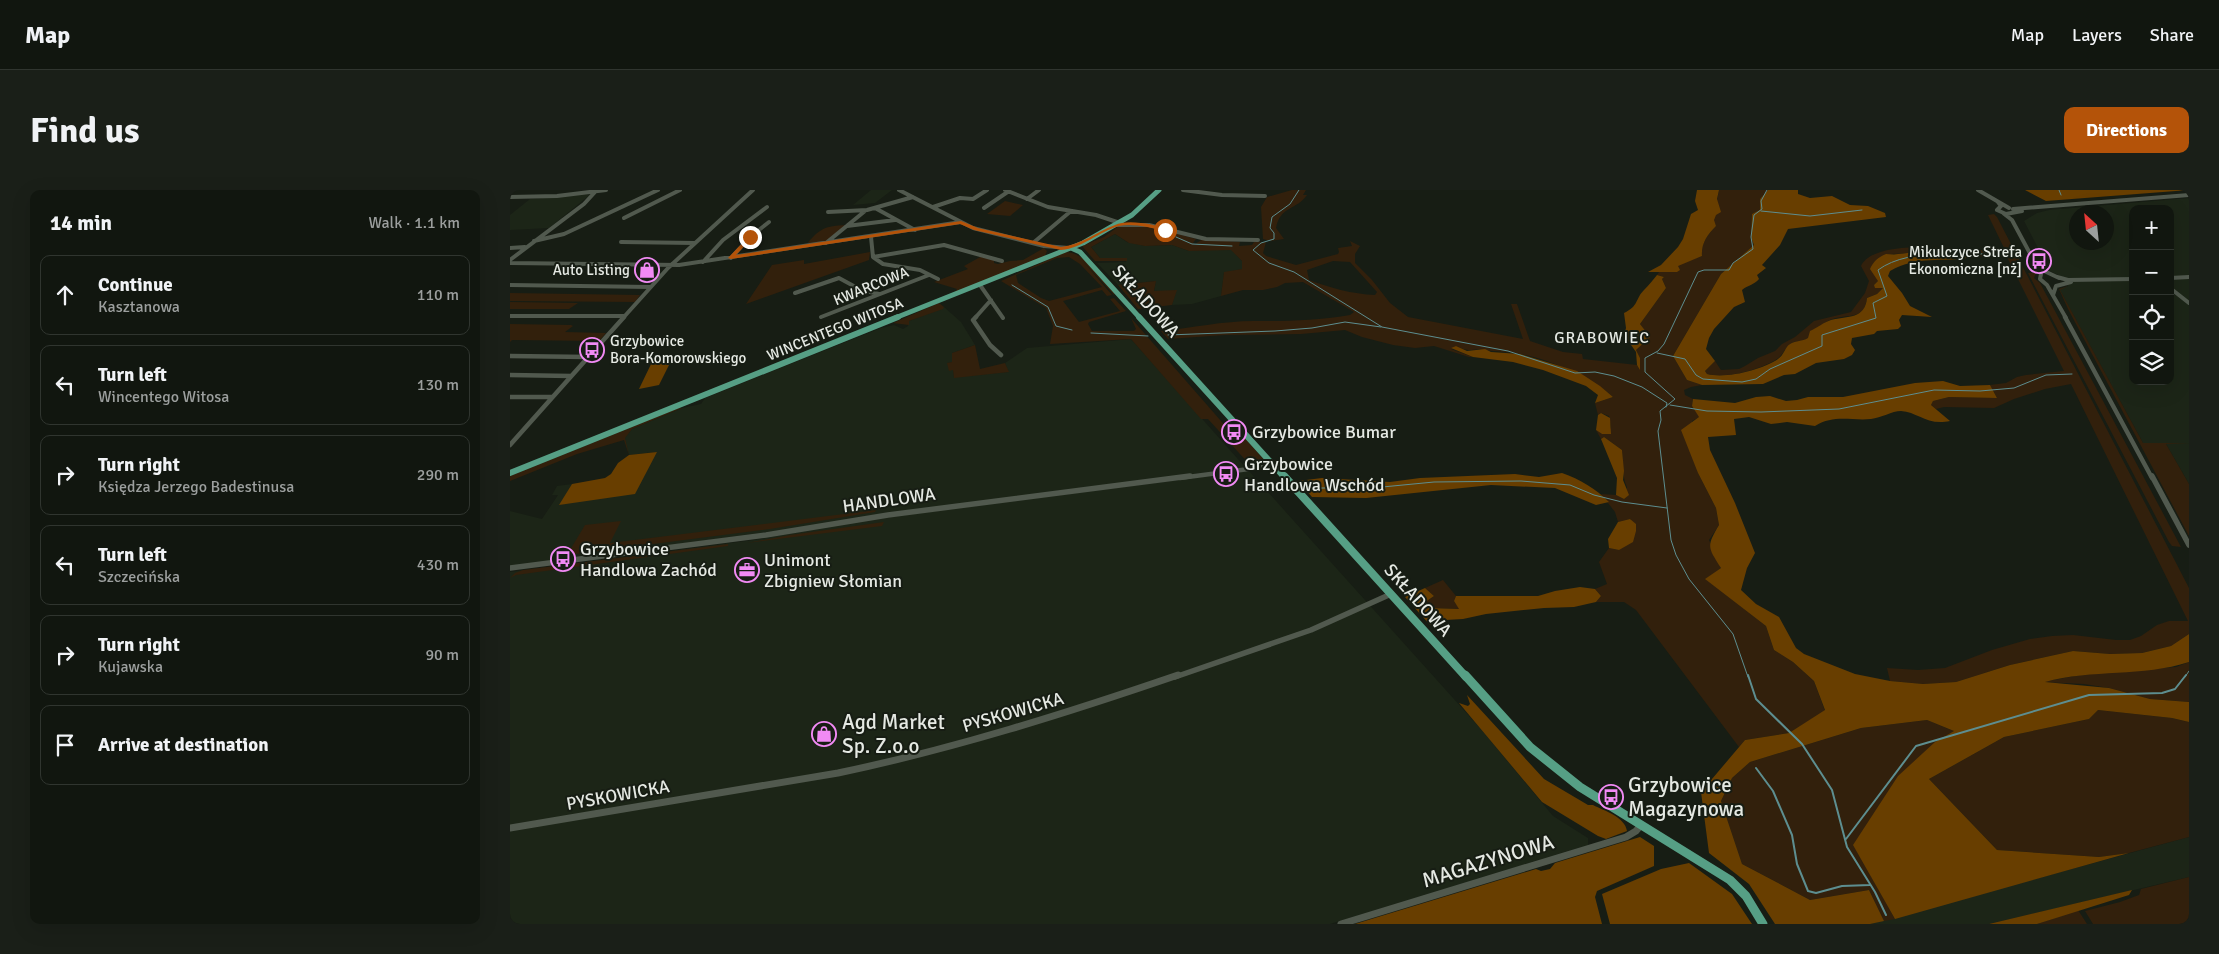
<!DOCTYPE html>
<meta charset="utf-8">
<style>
body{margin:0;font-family:Signika,sans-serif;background:#1a1f18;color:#f1f3f6}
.controls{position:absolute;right:15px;top:15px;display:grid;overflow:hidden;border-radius:10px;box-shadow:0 5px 20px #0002}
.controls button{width:45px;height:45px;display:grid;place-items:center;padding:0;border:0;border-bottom:1px solid #30352f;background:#11160f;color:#f1f3f6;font:25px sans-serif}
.compass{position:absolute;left:1559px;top:15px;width:45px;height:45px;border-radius:50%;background:#11160f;box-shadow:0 5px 20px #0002;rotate:333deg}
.stop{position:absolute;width:15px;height:15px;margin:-11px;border:4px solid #b45309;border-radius:50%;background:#fff}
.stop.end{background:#b45309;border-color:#fff;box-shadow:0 1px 5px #0008}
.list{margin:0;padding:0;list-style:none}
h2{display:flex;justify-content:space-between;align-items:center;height:65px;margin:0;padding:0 20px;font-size:21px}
h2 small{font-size:16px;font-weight:400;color:#9c9f9e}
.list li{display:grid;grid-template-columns:32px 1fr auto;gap:15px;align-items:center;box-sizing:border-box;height:80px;margin:0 10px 10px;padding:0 10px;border:1px solid #30352f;border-radius:10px}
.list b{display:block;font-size:19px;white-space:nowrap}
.list p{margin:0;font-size:16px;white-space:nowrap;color:#9c9f9e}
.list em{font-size:16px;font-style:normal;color:#9c9f9e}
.icon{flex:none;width:28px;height:28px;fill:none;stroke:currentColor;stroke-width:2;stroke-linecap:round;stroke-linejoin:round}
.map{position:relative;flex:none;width:1679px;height:734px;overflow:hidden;border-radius:10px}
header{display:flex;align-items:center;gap:30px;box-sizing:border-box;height:70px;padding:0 25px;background:#11160f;border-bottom:1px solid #30352f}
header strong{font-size:24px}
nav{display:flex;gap:28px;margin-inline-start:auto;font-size:18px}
.intro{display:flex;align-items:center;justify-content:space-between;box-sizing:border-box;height:120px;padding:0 30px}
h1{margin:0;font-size:35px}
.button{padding:12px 22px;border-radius:10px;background:#b45309;color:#fff;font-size:18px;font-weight:700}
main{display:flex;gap:30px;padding:0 30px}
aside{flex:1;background:#11160f;border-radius:10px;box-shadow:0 5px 20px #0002}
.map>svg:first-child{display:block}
.built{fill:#1c2517;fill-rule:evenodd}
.green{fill:#32200c;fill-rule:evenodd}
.forest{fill:#683e00}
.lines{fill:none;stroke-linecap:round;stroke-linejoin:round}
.stream-far1{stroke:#5d8e90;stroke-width:1}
.stream{stroke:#5d8e90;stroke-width:2}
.minor-far3{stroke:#51594e;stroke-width:4}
.minor-far2{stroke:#51594e;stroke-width:4.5}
.minor-far1{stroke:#51594e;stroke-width:5.5}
.minor{stroke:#51594e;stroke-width:7}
.major-far3{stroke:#569f85;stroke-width:5}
.major-far2{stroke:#569f85;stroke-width:6}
.major-far1{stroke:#569f85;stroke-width:8}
.major{stroke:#569f85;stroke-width:9}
.route{fill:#b45309}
.labels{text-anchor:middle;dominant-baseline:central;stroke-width:4;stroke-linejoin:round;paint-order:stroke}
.far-poi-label{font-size:15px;fill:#e5e9e3;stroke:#171d14;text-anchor:end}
.far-street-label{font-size:15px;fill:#e5e9e3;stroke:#171d14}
.far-neighbourhood-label{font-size:16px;letter-spacing:1px;fill:#e5e9e3;stroke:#171d14}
.street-label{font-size:18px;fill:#e5e9e3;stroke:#171d14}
.poi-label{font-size:18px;fill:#e5e9e3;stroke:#171d14;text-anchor:start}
.near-poi-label{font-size:21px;fill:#e5e9e3;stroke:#171d14;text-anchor:start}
.near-street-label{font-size:21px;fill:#e5e9e3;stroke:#171d14}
</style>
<header>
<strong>Map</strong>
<nav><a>Map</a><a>Layers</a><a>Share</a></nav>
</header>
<div class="intro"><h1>Find us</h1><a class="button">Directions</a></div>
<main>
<aside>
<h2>14 min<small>Walk · 1.1 km</small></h2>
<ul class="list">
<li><svg class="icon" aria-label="ahead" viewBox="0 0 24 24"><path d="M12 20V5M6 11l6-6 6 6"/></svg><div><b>Continue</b><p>Kasztanowa</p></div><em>110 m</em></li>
<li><svg class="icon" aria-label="left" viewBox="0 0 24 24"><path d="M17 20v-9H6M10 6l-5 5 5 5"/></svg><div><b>Turn left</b><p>Wincentego Witosa</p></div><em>130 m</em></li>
<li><svg class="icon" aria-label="right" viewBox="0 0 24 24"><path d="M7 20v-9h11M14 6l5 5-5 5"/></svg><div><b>Turn right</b><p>Księdza Jerzego Badestinusa</p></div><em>290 m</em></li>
<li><svg class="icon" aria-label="left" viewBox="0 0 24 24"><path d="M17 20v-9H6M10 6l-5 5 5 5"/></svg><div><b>Turn left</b><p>Szczecińska</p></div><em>430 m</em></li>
<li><svg class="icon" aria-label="right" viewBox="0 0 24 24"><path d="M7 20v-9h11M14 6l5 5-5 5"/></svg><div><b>Turn right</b><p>Kujawska</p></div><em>90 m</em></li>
<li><svg class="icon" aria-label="arrive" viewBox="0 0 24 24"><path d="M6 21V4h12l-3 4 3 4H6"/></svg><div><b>Arrive at destination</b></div></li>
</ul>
</aside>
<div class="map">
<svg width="1679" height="734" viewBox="0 0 1679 734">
<rect width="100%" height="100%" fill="#171d14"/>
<path class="built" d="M361 0H382L365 13 343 15Z
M81 4 39 38 0 40V25L20 9Z
M1679 8V294L1656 254 1633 253 1549 99 1558 96 1550 86 1540 81 1514 31 1527 23 1539 20ZM1623 19H1660V191H1623ZM1566 22H1596V52H1566Z
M605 44 617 52 635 56 662 55 679 61 721 59 732 71V79L714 83 711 106 682 114 662 115 666 101H644L646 91 608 95 587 73 616 72 617 68H590L581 57Z
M434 117 451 132 465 155 442 163V172L438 173 443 180 444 187 498 182 495 173 517 158 621 149 735 277 0 377V321L32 329 48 305H42L47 296 62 294 50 315 147 262 119 265 114 248 122 239 172 218 191 214 195 208 371 138 384 135 393 139 398 136 399 131Z
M739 281 970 538 1043 626 1078 648V655L820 734H0V382L251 349 349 331Z
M1679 647V687L1479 734H1360Z"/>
<path class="green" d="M782 0H796L793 5H797C787 20 770 16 766 38L774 49 760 51 753 49 751 17 757 7Z
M1209 0H1258L1250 9V21L1242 24 1241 47 1244 55 1211 84 1163 166 1177 190 1192 195 1181 197 1174 200 1175 205 1183 209 1182 216 1190 227 1182 231 1188 283 1206 318 1209 335 1199 350 1211 378 1196 389 1256 436 1264 460 1283 472 1304 491 1315 521 1279 543 1235 550 1229 557 1126 420 1114 412H1086L1091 406 1085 399 1097 394 1089 372 1099 358 1109 360 1121 329 1108 332 1105 322 1091 304 1106 305 1114 309 1117 297C1112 288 1113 271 1112 260L1094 247 1091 249 1086 240 1092 244 1101 238 1099 226 1091 223 1088 225 1085 213 1103 207C1079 186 1041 170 1010 164 998 161 986 162 975 160 962 157 962 164 946 156L941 159 963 167H959L924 156 905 158 883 155 852 147 835 140 791 144 715 145 658 149 651 141C681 138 713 131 744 131 779 131 805 131 840 125L844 122 793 92 775 93 767 97 753 100H733L711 106 714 82 732 79V71L721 60 679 61 662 55 635 56 619 53 605 44 581 57 590 68H617V71H585L572 56 594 47 609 36H639L686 49 683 53 685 54 693 49 730 52 729 56 742 55 744 52H756L753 63 756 66 786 75 828 64 829 62 828 58 842 56 840 51 850 56 845 64V73L862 90 880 113 898 127 1013 149 1001 114H1007L1020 151 1053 162 1072 164 1073 169 1127 175 1130 179V168L1126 160 1139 147 1130 134 1156 98 1152 89 1154 87 1147 85 1149 82 1192 66C1190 54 1198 44 1206 36L1203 30ZM823 71 840 72 867 102 865 105C842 104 821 98 799 90L797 80Z
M495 11 513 15 500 26 477 24Z
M1484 24 1487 27 1679 398V444L1661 456 1632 463 1600 464 1563 461 1500 475 1446 492 1413 494 1380 491 1377 478 1408 480 1435 478 1482 460 1520 449 1542 446 1563 445 1606 450H1620L1631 446 1647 435 1659 431H1678L1561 194 1535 199 1504 209 1484 218 1434 217 1426 219 1421 215 1423 211 1439 207 1487 208 1480 195 1496 193 1507 187 1516 185 1554 181 1497 67H1462V64C1435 54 1404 65 1377 64L1368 91 1364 95 1373 98 1367 104 1357 108C1354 133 1334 122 1318 131 1311 135 1305 144 1298 149 1292 153 1285 150 1280 154 1275 158 1273 165 1267 169 1250 180 1216 189 1197 184L1195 181 1205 171 1211 180 1229 179 1235 176 1248 168 1265 161 1272 154 1285 147 1304 131 1341 122 1355 103 1359 91 1351 76C1365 45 1467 61 1496 62L1478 25Z
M336 35 315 52 296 55C310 38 315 36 336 35Z
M534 58 537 61 535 66 444 103 447 99 424 92 458 79 454 76 472 66 484 69V73L488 74 500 71 513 70Z
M360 62 359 70 236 114 262 75 294 70V74Z
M555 62C576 62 592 89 605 103L604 105 572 70 602 105 597 106 592 100 553 111 569 132 610 121 600 109 604 108 616 121 579 132 578 134 582 141H624L626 139 621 128 725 247 736 249 754 270 752 273 740 275 698 229H691L621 149 540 154 543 136 536 118 491 91ZM559 67 570 74 592 97 539 111 531 108 508 93 506 85 547 68Z
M1518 83H1526L1524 88 1530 93 1671 357 1662 356 1659 352Z
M646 91 644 101 667 100 662 115 628 119 608 95Z
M1558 96 1550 100 1633 253H1679L1656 254 1679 294V346L1558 119 1549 99Z
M0 103 130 105 125 112 0 111Z
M0 112 68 113 59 119H0Z
M429 113 434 117 433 119 399 131V135L383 133Z
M0 134 61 135 63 136 55 142 96 143 89 151 2 150 0 152Z
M465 155 470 179 495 173 499 182 444 188 443 180 439 181 437 173 442 172V163Z
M169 218H172L122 239 115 248 119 265 114 250 67 264 0 291V286Z
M366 320 365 322 260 339 57 365 75 335 111 331 100 353Z
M374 332 372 336 237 353 280 345Z
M218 354V356L6 385 0 388 5 383 13 380Z
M933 390 946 406 944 411 950 419 919 418 913 414 924 406 915 398Z
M1679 472V512L1640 509 1599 498 1574 494 1532 492 1581 483 1666 477Z
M1588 520 1662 528 1679 532V647L1619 663 1589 667 1487 660 1419 589 1494 547 1579 529Z
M1417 530 1444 541 1425 552 1361 686 1385 729 1374 731 1359 700 1300 710 1232 674 1211 611 1222 588 1240 572 1351 538Z
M1679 687V734H1583L1575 721 1610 712 1629 705 1631 699Z
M1568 720 1577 734H1527Z"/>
<path class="forest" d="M1187 0H1209L1207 9 1211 22 1206 25 1204 30 1206 36C1197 45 1191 54 1192 66L1168 76 1170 80 1167 82H1138L1151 75 1168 57 1173 49 1181 24 1188 20 1185 11Z
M1258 0H1288V4L1300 8 1322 6 1340 15 1358 16 1375 23 1376 27 1278 39 1270 55 1252 75 1256 78 1247 85 1249 89C1244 95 1238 95 1232 100L1235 112 1224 117 1204 139 1199 148 1196 159 1205 171 1195 181 1197 184C1216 189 1252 180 1268 169 1274 165 1275 157 1280 154 1286 150 1292 152 1298 148L1300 141C1307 138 1314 132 1321 130 1338 126 1355 129 1357 108L1367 104 1373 98H1365L1364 95 1368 91 1360 79C1363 72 1368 67 1376 64 1380 64 1384 65 1388 64 1411 62 1439 55 1462 64V67C1432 73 1408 65 1380 81L1378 86 1392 103 1400 116 1422 127 1392 125 1389 130 1391 136 1388 139 1367 141 1364 144 1342 148 1341 154 1345 160 1342 165 1334 169 1306 173 1285 184 1274 185 1253 194 1192 195 1177 190 1163 166 1211 84 1244 55 1241 47 1242 24 1250 20V9Z
M1515 0H1679L1536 11Z
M1147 85 1154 87 1152 89 1156 98 1130 134 1140 147 1126 160 1130 168V180L1127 175 1126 162 1114 145 1116 138 1114 123C1129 116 1125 109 1134 100 1139 95 1143 90 1147 85Z
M946 156 957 161 975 159 981 162 1010 164 1067 181 1090 196 1103 207 1085 213 1088 205 1076 196 1033 180 1003 172 963 167 941 158Z
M158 164 162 166V169L149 195 129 199 143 170Z
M1433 191 1450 196 1480 195 1487 208 1439 207 1423 211 1421 215 1440 231C1417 236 1408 222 1391 221 1382 221 1371 228 1361 229 1341 231 1324 224 1305 236L1277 232 1261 234 1239 227 1224 229 1226 245 1198 247 1200 260 1225 313 1245 363 1237 378 1231 400 1246 414 1269 427 1286 458 1294 464 1345 484 1380 491 1413 494 1446 492 1500 475 1563 461 1600 464 1632 463 1661 456 1679 444V472C1633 487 1582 479 1535 492L1599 498 1640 509 1679 512V532L1662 528 1588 520 1579 529 1494 547 1419 589 1487 660 1589 667 1619 663 1385 729 1343 655 1388 586 1425 552 1444 541 1417 530 1351 538 1240 572 1222 588 1211 611 1232 674 1300 710 1359 700 1374 731 1360 734H1265L1239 694 1199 663 1191 602 1235 550 1279 543 1315 520 1304 491 1283 472 1264 460 1256 436 1195 389 1211 378C1198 357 1196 357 1209 335L1206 318 1188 283 1171 240 1189 227 1182 216 1183 209 1225 213 1246 207 1260 206 1276 211 1287 210 1298 207H1333L1405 193Z
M1091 223 1100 228 1101 244H1092L1086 240 1088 225Z
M1094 247 1112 260 1114 281 1113 290 1119 305 1114 309 1106 305 1107 288 1091 249Z
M147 262 125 304 49 315 62 294 95 288 101 284 108 273 119 265Z
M1052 283C1070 289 1086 299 1099 312L1086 315 1045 298 981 295 856 308 802 307 788 291 812 288 880 292 910 288 1005 284 1029 287Z
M1120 329 1126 334V341L1123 352 1109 360 1099 358 1098 349 1108 332Z
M1070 397 1085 399 1091 406 1086 412 1064 417 1034 418 976 424 953 429 935 430 920 435 895 407 915 398 924 406 914 413 919 418 949 419 944 411 946 406H1028L1045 401Z
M957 505 1034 589 1078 615H1083C1095 621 1115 627 1117 641L1096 649 1088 646 1032 612 949 513 958 516 960 514Z
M1130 647 1144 656V676L1087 701 1085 707 1092 734H845L1026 679 1031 681 1040 679 1045 673Z
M1179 673 1222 704 1242 734H1100L1092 704 1151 679Z
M1622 700 1619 705 1527 734H1479Z"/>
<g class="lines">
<path class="stream-far1" d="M789 0 780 14 762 27 760 38 764 43V49L751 53 743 60 759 73 784 82 872 137 998 161 1065 183 1085 182 1104 186 1132 197 1157 213 1156 217
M1549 0 1551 5
M1251 21 1300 26 1352 20
M666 47 682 54 722 56
M502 95 538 117 546 136 562 140
M581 143 638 146
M658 145 765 141 802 138 835 132 871 137
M1147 163 1175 169 1186 185 1193 189 1232 192 1246 189 1260 179 1312 156V145L1366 128 1363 113 1377 106 1368 80C1400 56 1467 64 1506 66
M1160 215 1197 221 1251 222 1329 219 1424 200 1470 201 1504 198 1536 185 1562 184
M804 298H862L924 292 1011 291 1060 295 1084 305 1112 312 1157 318
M1238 487 1223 444 1179 389 1166 365 1161 350 1148 241 1151 230 1150 221 1165 209 1135 182V168L1148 161 1154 154 1188 82 1194 80H1219L1223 73 1243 59 1241 47 1244 25 1252 19 1251 11 1257 0
M1675 487 1679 481"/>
<path class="stream" d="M1238 485 1246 509 1292 554 1322 600 1337 657 1365 702 1376 725
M1246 578 1263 601 1282 645 1287 674 1298 701 1306 703 1332 696 1360 695
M1336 649 1406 556 1579 505 1652 503 1665 499 1676 485"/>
<path class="minor-far3" d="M389 0 463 38 534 56 559 58
M495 0 538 17 586 25 610 33
M673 0 712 5 755 6
M1468 0 1499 18
M0 7 47 6 96 0
M517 9 529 0
M1488 12 1491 16 1487 20 1496 24 1512 21
M423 17 450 8 463 9 477 0
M365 18 405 40
M474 18 499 1
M1503 19 1679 5
M318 22 357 20 403 7
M1493 23 1502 30 1531 84 1530 89 1537 95 1556 128
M114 28 170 0
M608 35H639L696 49 748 50
M337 36 385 30
M361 47 363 67 434 55 492 71
M24 51 54 44 148 0
M111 52 185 53
M316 53 355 21
M523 53 561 21
M0 58 15 57
M363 67 373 74 410 80 428 89
M221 68 240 47 259 32
M0 70 74 14 85 2
M193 72 213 50 257 17
M0 73 169 75 451 32
M1530 79 1549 88
M1547 87 1558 90 1623 89
M1660 88 1679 87
M0 95 140 97
M470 95 493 128
M1660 98 1679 113
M285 103 329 88 351 100 369 104
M1543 105 1546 96 1561 92
M0 126H114
M311 127 419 85
M113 128 158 78 243 0
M465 128 481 110"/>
<path class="minor-far2" d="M466 127 463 130 480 155 491 165
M1555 127 1642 288
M0 166 78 167
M0 185 61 186
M0 207H42
M0 255 114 127
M670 288 754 277 763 274"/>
<path class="minor-far1" d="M1642 286 1679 355
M0 378 256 345 378 325 680 286
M665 487 801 440 881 404"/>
<path class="minor" d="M0 638 328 583C443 559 557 523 668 485
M831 734 1116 647 1126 641 1131 635"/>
<path class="major-far3" d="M561 58 570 62 630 128
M385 128 573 53 622 25 649 0"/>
<path class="major-far2" d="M629 127 775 288
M0 283 388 127"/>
<path class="major-far1" d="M774 286 956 487"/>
<path class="major" d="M955 485 1020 557 1070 597 1220 690 1236 706 1253 734"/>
</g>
<path class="route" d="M451 31 468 38 551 57C570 55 587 42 605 35 617 29 646 34 658 40L655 41C641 38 623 33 609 36 588 42 573 58 551 60L464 40 450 34 221 69 218 68 240 45 242 48 226 65Z"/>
<defs>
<symbol id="bus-ring" viewBox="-11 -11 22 22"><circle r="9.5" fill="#171d14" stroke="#f18af4" stroke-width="1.5"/><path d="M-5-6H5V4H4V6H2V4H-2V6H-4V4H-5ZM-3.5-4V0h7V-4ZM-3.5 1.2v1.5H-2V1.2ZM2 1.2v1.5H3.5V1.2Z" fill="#f18af4"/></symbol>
<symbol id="shop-ring" viewBox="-11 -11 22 22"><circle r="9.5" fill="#171d14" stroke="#f18af4" stroke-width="1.5"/><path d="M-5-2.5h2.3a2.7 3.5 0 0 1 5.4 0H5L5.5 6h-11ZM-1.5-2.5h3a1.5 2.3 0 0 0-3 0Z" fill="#f18af4"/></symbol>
<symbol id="office-ring" viewBox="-11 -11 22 22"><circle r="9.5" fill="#171d14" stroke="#f18af4" stroke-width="1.5"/><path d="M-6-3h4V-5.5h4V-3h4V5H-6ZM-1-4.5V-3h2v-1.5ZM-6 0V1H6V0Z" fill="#f18af4"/></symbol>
</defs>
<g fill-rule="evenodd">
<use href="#bus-ring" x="1515" y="57" width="28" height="28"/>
<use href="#shop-ring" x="123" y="66" width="28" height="28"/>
<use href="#bus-ring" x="68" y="146" width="28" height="28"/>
<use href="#bus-ring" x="710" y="228" width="28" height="28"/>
<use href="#bus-ring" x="702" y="270" width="28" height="28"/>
<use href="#bus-ring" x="39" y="355" width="28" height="28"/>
<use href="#office-ring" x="223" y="366" width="28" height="28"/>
<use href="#shop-ring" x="300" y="530" width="28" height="28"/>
<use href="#bus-ring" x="1087" y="593" width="28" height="28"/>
</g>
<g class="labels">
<g class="far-poi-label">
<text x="1512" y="62">Mikulczyce Strefa<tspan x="1512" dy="17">Ekonomiczna [nż]</tspan></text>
<text x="120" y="80">Auto Listing</text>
<text x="100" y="151" text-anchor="start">Grzybowice<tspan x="100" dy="17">Bora-Komorowskiego</tspan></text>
</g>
<g class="far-street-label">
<text transform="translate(361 96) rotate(-22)">KWARCOWA</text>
<text transform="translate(325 139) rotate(-22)">WINCENTEGO WITOSA</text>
</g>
<g class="far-neighbourhood-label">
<text x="1092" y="148">GRABOWIEC</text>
</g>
<g class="street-label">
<text transform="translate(636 111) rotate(48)">SKŁADOWA</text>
<text transform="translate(379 310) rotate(-8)">HANDLOWA</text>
<text transform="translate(908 410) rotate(48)">SKŁADOWA</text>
<text transform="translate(503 522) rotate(-16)">PYSKOWICKA</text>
<text transform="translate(108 605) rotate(-10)">PYSKOWICKA</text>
</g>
<g class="poi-label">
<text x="742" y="242">Grzybowice Bumar</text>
<text x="734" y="274">Grzybowice<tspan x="734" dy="21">Handlowa Wschód</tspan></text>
<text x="70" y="359">Grzybowice<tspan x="70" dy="21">Handlowa Zachód</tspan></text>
<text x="254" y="370">Unimont<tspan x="254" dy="21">Zbigniew Słomian</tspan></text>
</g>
<g class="near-poi-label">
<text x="332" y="532">Agd Market<tspan x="332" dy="24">Sp. Z.o.o</tspan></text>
<text x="1118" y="595">Grzybowice<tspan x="1118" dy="24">Magazynowa</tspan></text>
</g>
<g class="near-street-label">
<text transform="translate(978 671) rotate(-17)">MAGAZYNOWA</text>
</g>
</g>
</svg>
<div class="controls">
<button>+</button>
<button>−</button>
<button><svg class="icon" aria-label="locate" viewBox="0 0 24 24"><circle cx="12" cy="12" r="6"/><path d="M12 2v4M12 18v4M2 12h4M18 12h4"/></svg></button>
<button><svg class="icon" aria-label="layers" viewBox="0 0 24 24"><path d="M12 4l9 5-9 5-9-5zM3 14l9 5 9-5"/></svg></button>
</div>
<svg class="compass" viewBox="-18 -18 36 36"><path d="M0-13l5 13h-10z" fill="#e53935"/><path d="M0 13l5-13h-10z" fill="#9c9f9e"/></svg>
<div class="stop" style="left:655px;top:40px"></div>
<div class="stop end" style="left:240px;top:47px"></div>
</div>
</main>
